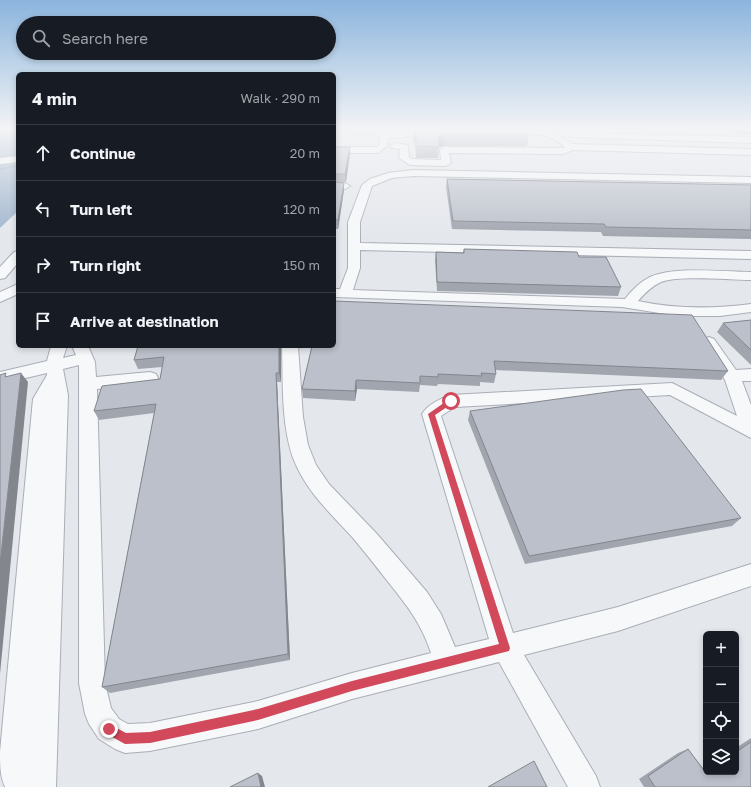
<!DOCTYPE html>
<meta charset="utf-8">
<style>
body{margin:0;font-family:"Golos Text",sans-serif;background:#20242c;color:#f1f3f6}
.controls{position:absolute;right:12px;bottom:12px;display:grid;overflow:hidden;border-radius:6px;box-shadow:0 2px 6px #0003}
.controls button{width:36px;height:36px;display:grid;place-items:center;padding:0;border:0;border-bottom:1px solid #363941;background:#171b24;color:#f1f3f6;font:20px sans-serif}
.stop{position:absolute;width:12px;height:12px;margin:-9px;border:3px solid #d1495b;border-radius:50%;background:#fff}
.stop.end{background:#d1495b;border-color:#fff;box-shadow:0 1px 4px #0008}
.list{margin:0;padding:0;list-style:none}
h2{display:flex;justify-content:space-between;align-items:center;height:52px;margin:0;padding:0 16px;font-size:17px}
h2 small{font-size:13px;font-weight:400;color:#9ea1a6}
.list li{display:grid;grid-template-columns:26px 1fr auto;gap:12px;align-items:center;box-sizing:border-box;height:56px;padding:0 16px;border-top:1px solid #363941}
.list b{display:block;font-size:15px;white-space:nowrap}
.list em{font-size:13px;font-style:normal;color:#9ea1a6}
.icon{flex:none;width:22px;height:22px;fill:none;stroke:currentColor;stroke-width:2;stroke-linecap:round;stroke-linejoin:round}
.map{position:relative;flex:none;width:751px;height:787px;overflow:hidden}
.search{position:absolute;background:#171b24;box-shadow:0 2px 6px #0003;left:16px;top:16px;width:320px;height:44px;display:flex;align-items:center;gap:10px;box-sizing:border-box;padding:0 14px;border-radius:22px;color:#9ea1a6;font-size:15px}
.panel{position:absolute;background:#171b24;box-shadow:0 2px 6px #0003;left:16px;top:72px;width:320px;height:276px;border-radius:6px}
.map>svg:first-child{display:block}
.water{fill:#9fb4cc}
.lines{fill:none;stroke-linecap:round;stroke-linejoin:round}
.minor-casing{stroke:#a9aeb7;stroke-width:2}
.minor{fill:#f7f8fa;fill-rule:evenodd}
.rail{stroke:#7d8696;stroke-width:1.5;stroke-dasharray:1 2;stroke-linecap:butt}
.wall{fill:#a1a5ae}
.shaded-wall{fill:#83868d}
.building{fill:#bbc0ca;stroke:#83868d}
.route{fill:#d1495b}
</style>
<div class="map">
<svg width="751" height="787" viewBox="0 0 751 787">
<rect width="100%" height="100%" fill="#e4e7ec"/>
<path class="water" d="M0 129H18V211L0 228Z"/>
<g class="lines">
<defs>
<path id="minor" d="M334 129H380L388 134 436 131 440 133 436 135 388 138 387 146 378 153H334V147H376L379 145 380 135 376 133 334 132Z
M540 130 558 135 572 144 751 149V155L573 150 563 154 449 153 451 163 446 166 410 165 399 158 400 149 391 148 390 146 394 143 408 145 409 157 412 159 441 160 440 150 444 147 565 148C552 130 525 135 506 135L502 133 506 131Z
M570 133 751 137V143L573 137H570L569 135Z
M18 156V162L0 164V158Z
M413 170 751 177V183L413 176 392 178 372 186 360 222V243L751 251V259L360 250V268L353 290 625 299C632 290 640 282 650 277 675 266 723 272 751 272V280C730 280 679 275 661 282 652 286 645 293 638 301 676 309 713 309 751 304V312L720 316H678L622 307 334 297V289H340L348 268V222L362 185 370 179 388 173Z
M334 183H345L350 186 345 189H334Z
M18 251V263L5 278 0 279V267L14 252Z
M18 284V294L0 302V292Z
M709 337 714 339 736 370 751 369V381H742L751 405V438L670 395 455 407 441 416 513 633 618 607 751 564V586L618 631 524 655 596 776 600 787H568L499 662 352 699 258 729 150 751 125 753 115 749 99 739 89 724 85 714 79 683V365L63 369 68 395 56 787H5C0 776 0 765 0 752L33 399 47 375V373L0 384V372L47 361 51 346H67L63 358 76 355 72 346H88L95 362 96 377 150 372 156 374 158 378 156 382 150 384 97 389 105 683 111 708 119 719 128 724 150 723 258 701 352 673 431 653C421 622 405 603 385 578 375 565 364 551 353 538 330 513 305 490 293 458 281 423 283 383 282 346H298L303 417 308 445 316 465 329 484 377 534 427 592 441 614 455 647 489 639 422 414C427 405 441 398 451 395L672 383 737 416 725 380 701 342 704 339Z"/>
</defs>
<use href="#minor" class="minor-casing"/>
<use href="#minor" class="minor"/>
<path class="rail" d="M0 169 18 166"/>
</g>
<path class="wall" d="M413 129H526L529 135 527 146H444L439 147 438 158H416L415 142H413Z
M729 129H751V134L738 135Z
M334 147 350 154 346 182H334Z
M447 179 751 185V239L603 236 601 232 452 229 446 187Z
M334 182 344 190 338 229H334Z
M464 249 579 257 621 287 618 296 437 291 435 260 436 252 463 253Z
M751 320V365L717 332 723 323Z
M138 346H281V382H277L290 660 110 693 102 687 154 413 99 420 94 411 160 379 162 367 138 369 134 360Z
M312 346 728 371 721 380 495 370 496 374 494 383 480 382V386L438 384 437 386 420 385 419 392 357 389 355 401 303 398 302 389Z
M470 411 741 518 732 526 525 564 468 420Z
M751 738V787H644L639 779 678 753 688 749 704 770 706 768V772H736V748Z"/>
<path class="shaded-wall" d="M445 134 444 146 439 147 438 137Z
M350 147V154L346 182 345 174Z
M344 183V190L338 229V220Z
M279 346H281V382L279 373Z
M21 373 28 382 0 674V564Z
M276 373 277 382 290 660 288 654Z
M356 380 357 389 355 401V391Z
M258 773 262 776 265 787H261Z"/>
<path class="building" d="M414 129H526L529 135 445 134 438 137 439 147 416 146V131H414Z
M734 129H751V132H739Z
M334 147H350L345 174H334Z
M447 179 751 185V230L606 227 604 224 453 221Z
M334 182 344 183 338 220H334Z
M464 249 577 252 579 257H606L621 287 437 282 436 252 464 253Z
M334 301 692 315 728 371 494 361 496 374 481 373 482 376 438 374V377L420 376V383L356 380 355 391 302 389 312 346H334Z
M751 320V350L723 323Z
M138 346H279V373H276L288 654 102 687 156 404 94 411 102 386 160 379 164 357 134 360Z
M6 373 5 377 21 373 0 564V375Z
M641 389 741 518 529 556 470 411 623 390Z
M751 742V787H655L648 776 688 749 706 773 707 772H736V752Z
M534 761 547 787H488Z
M258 773 261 787H230Z"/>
<linearGradient id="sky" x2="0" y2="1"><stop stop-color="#8bb4dd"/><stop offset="0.54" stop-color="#f3f4f6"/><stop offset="1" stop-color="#f3f4f6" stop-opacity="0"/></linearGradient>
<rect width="751" height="239" fill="url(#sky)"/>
<path class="route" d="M451 398 453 399V403L435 415 510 648 509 651 352 691 258 720 150 743 125 744 105 733 104 729 105 725 109 724 126 733 150 732 258 709 352 681 499 644 428 414Z"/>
</svg>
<div class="controls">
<button>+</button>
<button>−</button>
<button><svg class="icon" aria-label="locate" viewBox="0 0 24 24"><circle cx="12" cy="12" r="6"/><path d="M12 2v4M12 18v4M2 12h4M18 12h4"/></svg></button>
<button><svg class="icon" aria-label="layers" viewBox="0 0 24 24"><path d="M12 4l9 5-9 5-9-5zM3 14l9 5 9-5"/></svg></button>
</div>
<div class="stop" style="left:451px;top:401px"></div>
<div class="stop end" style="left:109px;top:729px"></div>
<div class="search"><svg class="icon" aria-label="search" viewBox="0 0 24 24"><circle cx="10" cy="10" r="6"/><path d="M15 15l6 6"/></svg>Search here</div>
<section class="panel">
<h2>4 min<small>Walk · 290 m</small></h2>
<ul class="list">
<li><svg class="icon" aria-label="ahead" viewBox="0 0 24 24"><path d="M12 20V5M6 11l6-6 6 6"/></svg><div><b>Continue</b></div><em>20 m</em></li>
<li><svg class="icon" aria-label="left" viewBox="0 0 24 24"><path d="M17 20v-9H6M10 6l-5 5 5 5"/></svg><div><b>Turn left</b></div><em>120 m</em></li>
<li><svg class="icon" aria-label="right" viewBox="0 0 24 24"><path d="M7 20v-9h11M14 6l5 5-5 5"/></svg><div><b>Turn right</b></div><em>150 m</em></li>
<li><svg class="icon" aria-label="arrive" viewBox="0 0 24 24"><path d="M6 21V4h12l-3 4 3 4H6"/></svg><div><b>Arrive at destination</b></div></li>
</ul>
</section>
</div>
